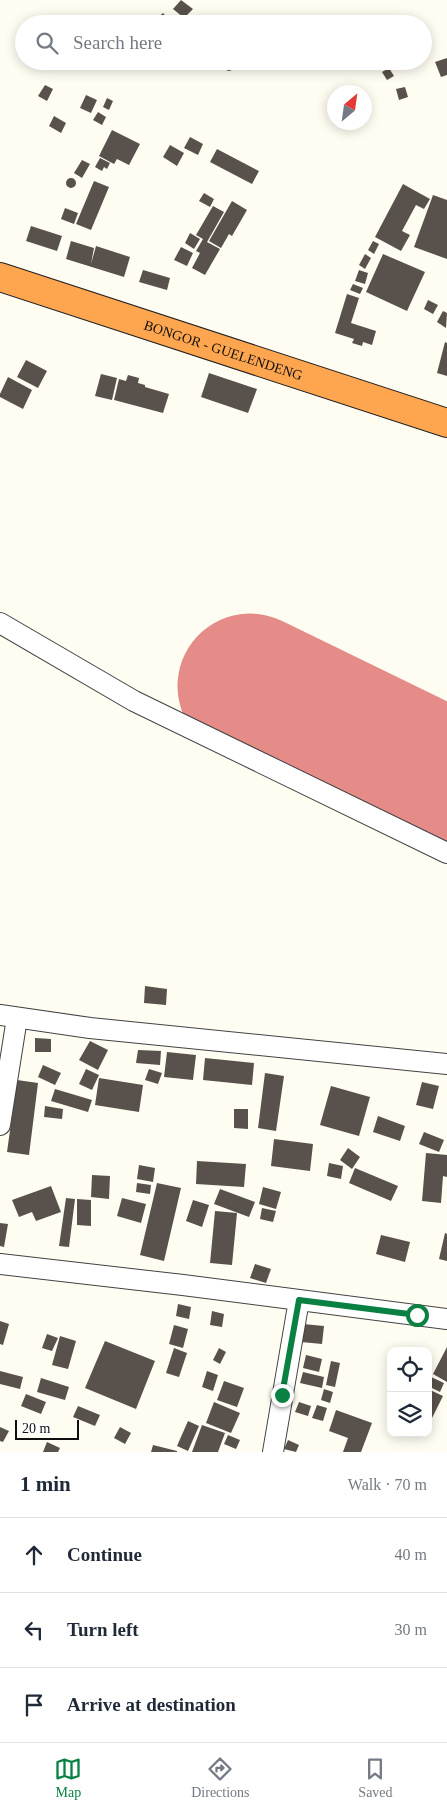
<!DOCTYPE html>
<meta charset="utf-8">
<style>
body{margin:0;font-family:"Times New Roman",serif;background:#f6f6f7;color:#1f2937}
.controls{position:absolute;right:15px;bottom:15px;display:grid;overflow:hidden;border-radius:10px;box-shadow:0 2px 12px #0003}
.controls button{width:45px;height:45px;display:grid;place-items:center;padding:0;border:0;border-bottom:1px solid #e0e1e3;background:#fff;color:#1f2937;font:25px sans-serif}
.compass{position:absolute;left:327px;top:85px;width:45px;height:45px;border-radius:50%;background:#fff;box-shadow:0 2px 12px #0003;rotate:29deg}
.scale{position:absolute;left:15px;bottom:12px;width:64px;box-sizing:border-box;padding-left:5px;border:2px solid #0f0f0f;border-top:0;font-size:14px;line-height:18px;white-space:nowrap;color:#0f0f0f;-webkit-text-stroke:4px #fff;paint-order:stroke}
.stop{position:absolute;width:15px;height:15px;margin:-11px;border:4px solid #0b8043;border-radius:50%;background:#fff}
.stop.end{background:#0b8043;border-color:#fff;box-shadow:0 1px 5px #0008}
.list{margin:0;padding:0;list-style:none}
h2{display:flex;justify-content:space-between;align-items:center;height:65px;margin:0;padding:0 20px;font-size:21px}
h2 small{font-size:16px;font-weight:400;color:#747a83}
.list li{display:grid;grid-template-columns:32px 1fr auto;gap:15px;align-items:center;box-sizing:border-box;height:75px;padding:0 20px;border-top:1px solid #e0e1e3}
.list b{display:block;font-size:19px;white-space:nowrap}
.list em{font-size:16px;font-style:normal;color:#747a83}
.icon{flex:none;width:28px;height:28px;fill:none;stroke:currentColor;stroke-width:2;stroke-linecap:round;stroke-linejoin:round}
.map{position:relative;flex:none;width:447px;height:1452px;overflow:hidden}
.search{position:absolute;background:#fff;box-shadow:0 2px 12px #0003;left:15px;right:15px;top:15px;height:55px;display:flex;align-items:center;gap:12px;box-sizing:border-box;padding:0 18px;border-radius:28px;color:#747a83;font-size:19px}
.sheet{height:290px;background:#fff}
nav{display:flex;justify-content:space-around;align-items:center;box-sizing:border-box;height:70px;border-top:1px solid #e0e1e3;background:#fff;font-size:14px;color:#747a83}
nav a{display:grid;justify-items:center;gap:2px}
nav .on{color:#0b8043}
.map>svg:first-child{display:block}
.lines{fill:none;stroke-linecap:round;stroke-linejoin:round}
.runway{stroke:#e58c88;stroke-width:145}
.building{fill:#59514b}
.street-casing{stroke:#424242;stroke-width:22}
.highway-casing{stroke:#202020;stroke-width:30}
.street{stroke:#fff;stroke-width:20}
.highway{stroke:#fea550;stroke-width:28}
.route{stroke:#0b8043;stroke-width:6}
.labels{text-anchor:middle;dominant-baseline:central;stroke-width:5;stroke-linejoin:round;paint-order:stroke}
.street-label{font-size:14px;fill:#0f0f0f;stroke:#fff}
</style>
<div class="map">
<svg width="447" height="1452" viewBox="0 0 447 1452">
<rect width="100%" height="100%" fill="#fffdf2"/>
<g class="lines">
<path class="runway" d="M250 686 447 782"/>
</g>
<path class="building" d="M181 0 193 9 184 18 173 9Z
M163 13 173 24H159L155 20Z
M447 58V75L441 77 435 62Z
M224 66a5 5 0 1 1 10 0a5 5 0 1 1-10 0Z
M389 68 394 76 387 80 382 72Z
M45 85 53 89 47 101 38 96Z
M405 87 408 97 399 100 396 89Z
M86 95 97 100 91 113 80 108Z
M107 98 113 101 109 110 103 107Z
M98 112 106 117 102 125 93 120Z
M54 116 66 123 61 133 49 126Z
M112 130 140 144 129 165 117 159 114 164 99 156Z
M190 137 203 144 198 155 184 148Z
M170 145 184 153 177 166 163 157Z
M217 149 259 171 252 184 210 162Z
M100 158 110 163 107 169 104 167 102 171 95 167Z
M82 160 90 164 82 178 74 173Z
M66 183a5 5 0 1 1 10 0a5 5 0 1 1-10 0Z
M94 181 109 187 91 230 76 224Z
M403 184 430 199 424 209 416 205 402 231 410 235 401 251 375 237Z
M204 193 214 199 210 207 199 201Z
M433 195 447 200V259L414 247Z
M232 201 247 210 232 236 229 234 221 248 209 241Z
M213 206 224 212 207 242 220 249 205 275 192 268 200 253 196 251 203 239 196 235Z
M65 208 78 213 74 224 61 219Z
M31 226 62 236 57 251 26 241Z
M190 233 200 239 194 249 185 243Z
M71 241 94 248 91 264 96 246 130 257 124 277 66 259Z
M373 241 379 244 374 254 368 250Z
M181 247 193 253 187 266 174 260Z
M365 254 371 258 365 269 359 265Z
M383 254 425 272 407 311 366 292Z
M143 270 170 278 167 290 139 282Z
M359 270 368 273 365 284 355 281Z
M353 284 363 288 360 294 350 290Z
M347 294 359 298 351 323 376 331 372 345 363 342 362 346 352 343 354 339 335 333Z
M428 300 438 305 433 314 424 309Z
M443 311 447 313 446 328 437 322Z
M445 342 447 343V376L437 373Z
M26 360 47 371 38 388 17 377Z
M209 373 257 389 248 413 201 397Z
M101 374 117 378 112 400 95 396Z
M128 375 139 378 138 383 145 385V387L169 394 163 413 114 400 119 379 126 381Z
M8 377 32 390 23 409 0 397V394Z
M145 986 167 989 166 1005 144 1003Z
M35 1038 51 1039V1052H35Z
M90 1041 108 1050 98 1070 79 1060Z
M138 1050 161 1051 160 1065 136 1063Z
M167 1052 196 1055 193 1080 164 1077Z
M205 1058 254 1063 252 1085 203 1080Z
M43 1065 61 1073 55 1085 38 1077Z
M86 1069 99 1075 92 1090 79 1084Z
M149 1069 162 1073 158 1084 145 1080Z
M265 1073 284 1076 276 1131 258 1128Z
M99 1078 143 1085 139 1112 95 1105Z
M17 1080 38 1083 29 1155 7 1152Z
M422 1082 439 1086 433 1109 416 1105Z
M331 1086 370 1097 359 1136 320 1125Z
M55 1089 92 1100 88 1112 51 1101Z
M45 1106 63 1109 62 1119 44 1117Z
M234 1109H248V1129L234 1128Z
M378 1116 405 1126 400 1141 373 1132Z
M424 1132 444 1140 439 1152 419 1144Z
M274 1139 313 1144 310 1171 271 1166Z
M348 1148 360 1157 352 1169 340 1160Z
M426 1153 447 1155V1177L443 1176 441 1203 422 1201Z
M197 1161 246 1164 244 1187 196 1184Z
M329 1163 343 1166 341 1179 327 1176Z
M139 1165 155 1168 153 1182 137 1179Z
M355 1168 398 1186 391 1201 349 1183Z
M92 1175 110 1176 109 1199 91 1197Z
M137 1183 151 1185 150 1194 136 1192Z
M157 1183 181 1188 164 1261 140 1255Z
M51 1186 61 1212 36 1221 32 1212 19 1217 12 1200Z
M263 1187 281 1192 276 1209 259 1204Z
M220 1189 255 1202 249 1217 214 1204Z
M66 1198 75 1199 69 1247 59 1246Z
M122 1198 146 1204 141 1223 117 1216Z
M77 1199 91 1200V1226L77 1225Z
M193 1200 209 1205 202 1227 186 1221Z
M262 1208 276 1211 273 1222 260 1219Z
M215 1211 237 1213 232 1265 210 1263Z
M0 1223 8 1224 4 1247 0 1246Z
M445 1233 447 1234V1261L439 1259Z
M381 1235 410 1242 405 1262 376 1254Z
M255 1264 271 1269 266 1283 250 1278Z
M178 1304 191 1307 189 1319 176 1316Z
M212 1311 224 1314 222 1327 210 1325Z
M0 1321 9 1324 3 1345 0 1344Z
M303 1324 324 1326 322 1344 301 1342Z
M174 1325 188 1329 183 1348 169 1344Z
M47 1334 58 1338 52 1351 42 1348Z
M60 1336 76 1341 68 1369 52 1365Z
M105 1341 155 1361 136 1409 85 1388Z
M447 1347V1382L433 1374Z
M174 1348 187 1353 179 1377 166 1373Z
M219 1348 226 1352 220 1364 213 1360Z
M306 1355 322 1359 319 1372 303 1368Z
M331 1361 340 1363 335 1387 326 1385Z
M0 1371 23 1377 20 1389 0 1384Z
M207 1371 218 1375 213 1391 202 1387Z
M303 1372 324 1377 322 1388 300 1383Z
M431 1377 444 1383 440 1392 428 1386Z
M41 1378 69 1387 65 1400 37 1392Z
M224 1381 244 1388 237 1407 217 1400Z
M324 1389 333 1392 330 1403 321 1400Z
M428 1389 443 1396 432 1418 428 1417Z
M26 1394 46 1402 41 1414 21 1406Z
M214 1402 240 1413 231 1433 206 1423Z
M299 1402 311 1406 308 1416 295 1412Z
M317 1405 327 1408 323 1421 312 1418Z
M78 1406 100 1415 95 1426 73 1417Z
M336 1410 372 1423 361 1452H343L348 1438 329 1431Z
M188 1421 199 1426 188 1451 177 1446Z
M202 1425 225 1433 218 1452H192Z
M0 1427 9 1431 3 1442 0 1441Z
M120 1427 131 1433 125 1444 114 1438Z
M228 1435 240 1440 236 1449 224 1444Z
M288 1440 299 1445 296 1452 284 1449Z
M47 1442 60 1448 58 1452H43Z
M153 1445 177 1451V1452H151Z"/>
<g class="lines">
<defs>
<path id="street" d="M0 623 134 701 447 853
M0 1015 90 1028 447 1064
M0 1125 17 1018
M0 1264 183 1285 447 1319
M273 1452 299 1300"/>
<g id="highway">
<path id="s1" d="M0 277 447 423"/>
</g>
</defs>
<use href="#street" class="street-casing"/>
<use href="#highway" class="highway-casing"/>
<use href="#street" class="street"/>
<use href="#highway" class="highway"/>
</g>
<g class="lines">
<path class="route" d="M282 1395 299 1300 417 1315"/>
</g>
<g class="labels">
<g class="street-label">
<text stroke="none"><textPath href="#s1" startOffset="235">BONGOR - GUELENDENG</textPath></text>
</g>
</g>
</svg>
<div class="controls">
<button><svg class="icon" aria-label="locate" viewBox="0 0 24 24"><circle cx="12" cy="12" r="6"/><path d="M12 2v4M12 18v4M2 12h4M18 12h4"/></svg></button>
<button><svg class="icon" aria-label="layers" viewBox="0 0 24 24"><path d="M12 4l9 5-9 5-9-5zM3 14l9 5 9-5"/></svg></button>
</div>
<svg class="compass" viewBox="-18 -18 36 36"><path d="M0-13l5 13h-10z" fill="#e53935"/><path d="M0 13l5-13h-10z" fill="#747a83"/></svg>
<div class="scale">20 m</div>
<div class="stop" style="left:417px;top:1315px"></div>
<div class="stop end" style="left:282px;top:1395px"></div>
<div class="search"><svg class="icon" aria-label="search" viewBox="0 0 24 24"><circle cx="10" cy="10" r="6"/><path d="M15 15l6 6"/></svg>Search here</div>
</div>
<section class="sheet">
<h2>1 min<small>Walk · 70 m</small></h2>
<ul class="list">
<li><svg class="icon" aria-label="ahead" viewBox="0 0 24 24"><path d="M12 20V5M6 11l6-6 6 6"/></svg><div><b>Continue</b></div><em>40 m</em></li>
<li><svg class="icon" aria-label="left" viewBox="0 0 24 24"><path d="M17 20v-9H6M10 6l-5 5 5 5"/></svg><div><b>Turn left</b></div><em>30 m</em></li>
<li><svg class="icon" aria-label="arrive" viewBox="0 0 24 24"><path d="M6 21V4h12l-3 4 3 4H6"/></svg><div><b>Arrive at destination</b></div></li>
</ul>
</section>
<nav>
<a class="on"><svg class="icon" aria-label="map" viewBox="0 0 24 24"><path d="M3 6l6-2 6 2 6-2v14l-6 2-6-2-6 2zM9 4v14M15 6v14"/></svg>Map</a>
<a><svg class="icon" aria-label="directions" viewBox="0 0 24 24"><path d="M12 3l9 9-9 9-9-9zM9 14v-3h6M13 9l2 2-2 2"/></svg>Directions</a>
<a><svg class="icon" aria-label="saved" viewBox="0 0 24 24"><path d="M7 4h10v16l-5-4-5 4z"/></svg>Saved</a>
</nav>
